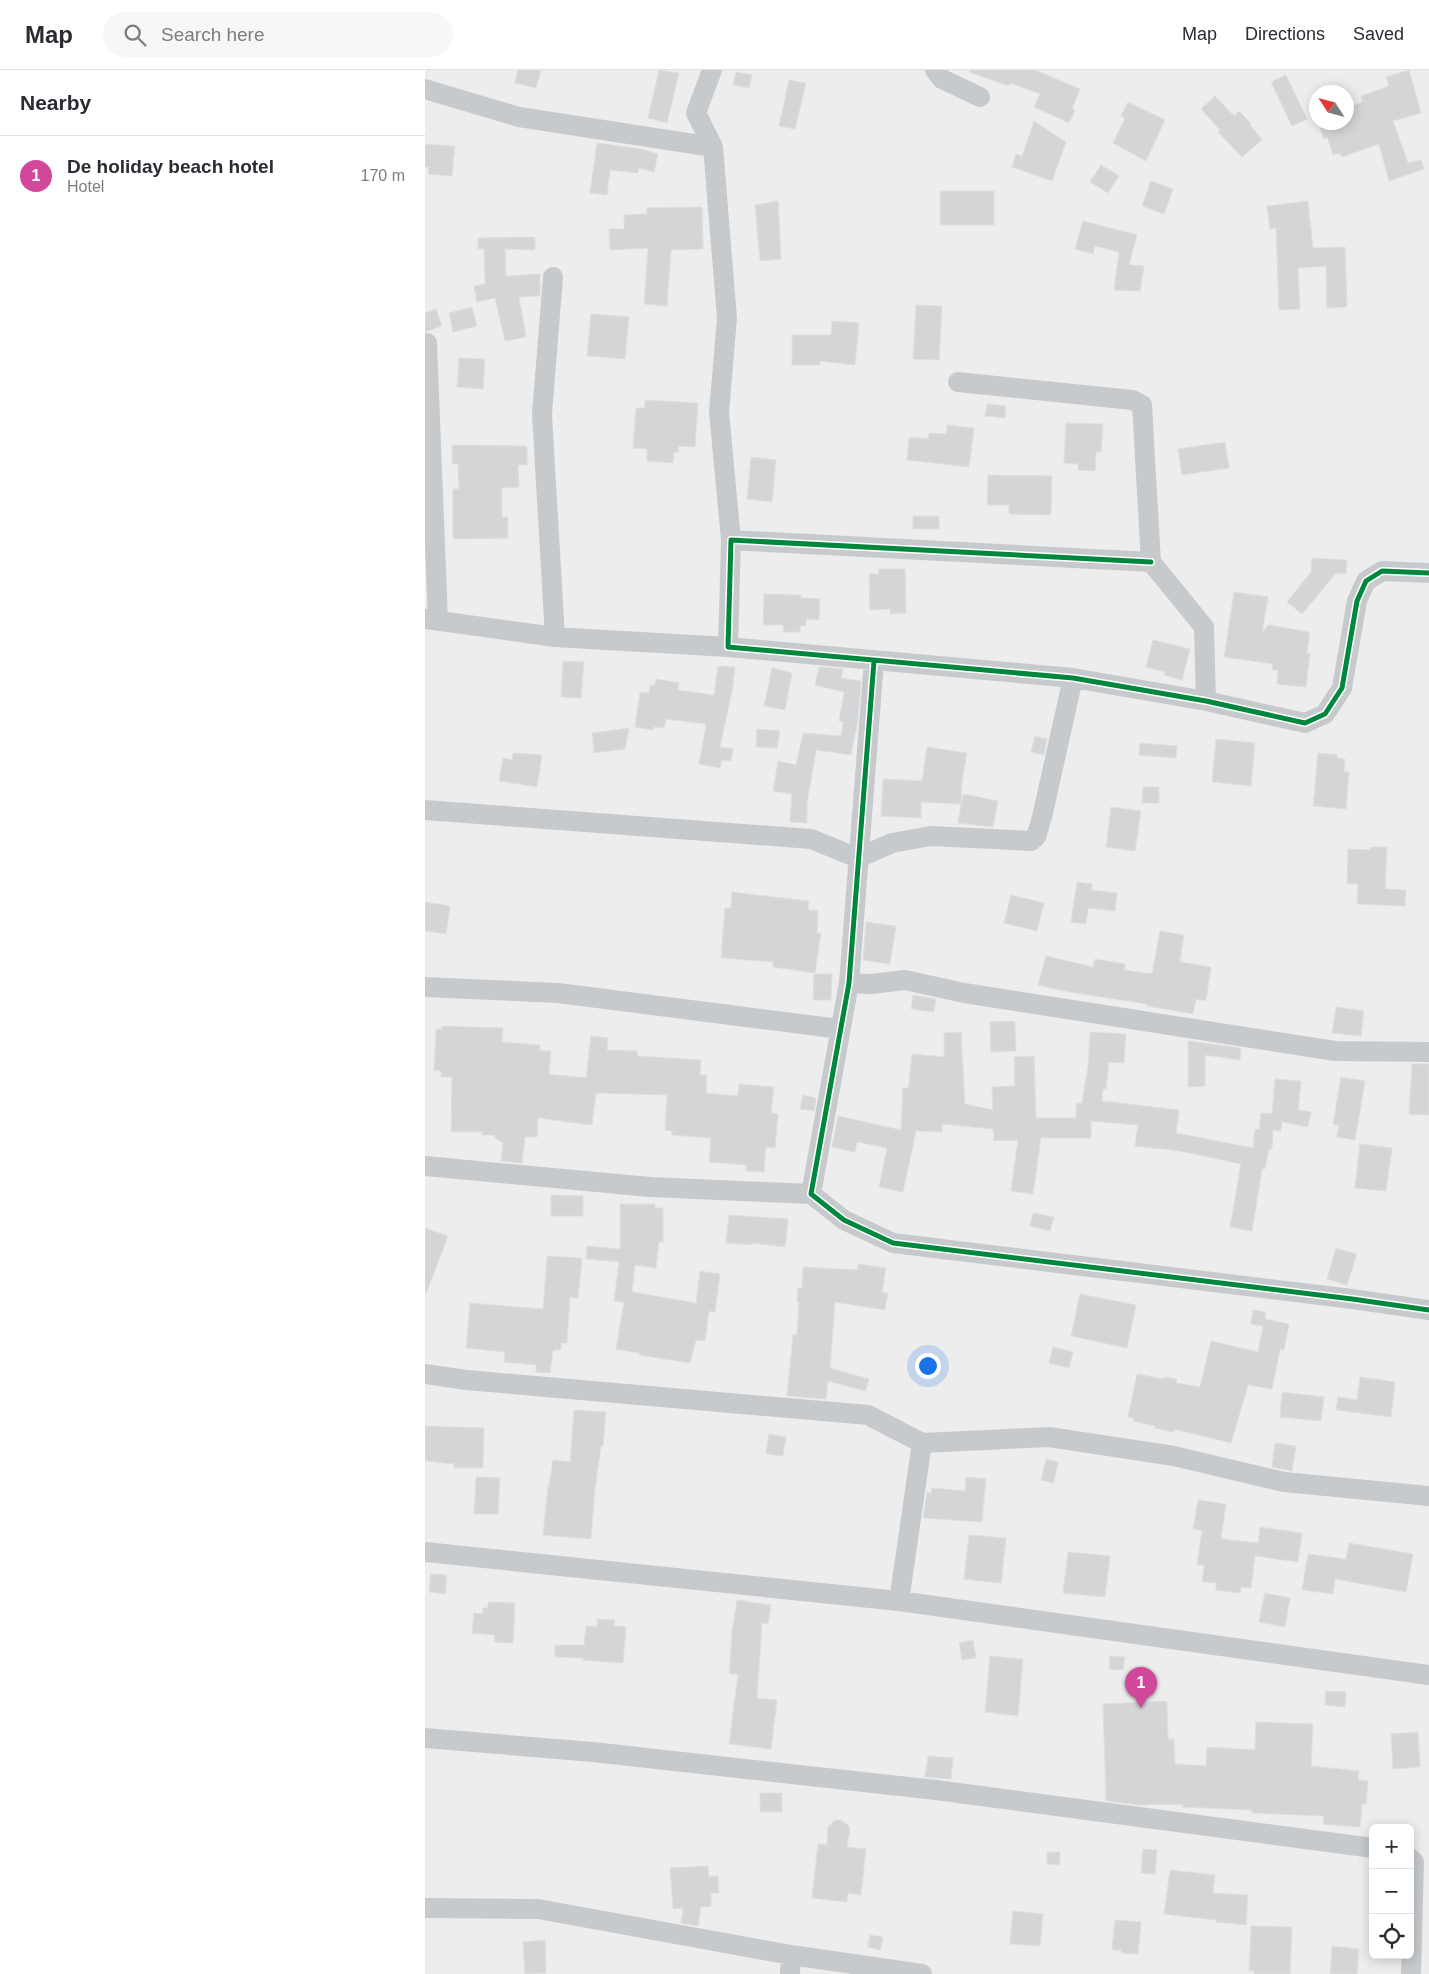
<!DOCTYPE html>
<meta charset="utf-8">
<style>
body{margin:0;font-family:Arial,sans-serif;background:#f7f7f7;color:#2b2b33}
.controls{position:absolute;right:15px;bottom:15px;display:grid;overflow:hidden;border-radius:8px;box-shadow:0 2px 12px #0003}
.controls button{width:45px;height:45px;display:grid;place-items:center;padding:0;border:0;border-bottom:1px solid #e1e1e2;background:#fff;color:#2b2b33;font:25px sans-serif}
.compass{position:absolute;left:884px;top:15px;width:45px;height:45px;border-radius:50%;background:#fff;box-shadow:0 2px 12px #0003;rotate:306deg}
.you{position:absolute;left:502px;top:1295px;width:18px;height:18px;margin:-12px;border:4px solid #fff;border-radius:50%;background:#1a73e8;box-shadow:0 0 0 8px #1a73e833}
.badge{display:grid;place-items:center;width:32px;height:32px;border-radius:50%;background:#80898d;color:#fff;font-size:16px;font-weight:700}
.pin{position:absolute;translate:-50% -41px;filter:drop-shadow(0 1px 2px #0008)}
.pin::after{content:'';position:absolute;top:26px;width:18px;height:15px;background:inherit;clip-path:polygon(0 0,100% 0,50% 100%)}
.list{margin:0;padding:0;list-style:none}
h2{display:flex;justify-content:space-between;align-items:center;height:65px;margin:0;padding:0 20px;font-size:21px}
h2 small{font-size:16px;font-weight:400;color:#7c7c81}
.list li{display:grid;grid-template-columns:32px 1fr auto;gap:15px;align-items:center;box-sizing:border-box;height:80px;padding:0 20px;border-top:1px solid #e1e1e2}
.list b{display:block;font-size:19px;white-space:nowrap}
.list p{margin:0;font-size:16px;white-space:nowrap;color:#7c7c81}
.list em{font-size:16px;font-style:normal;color:#7c7c81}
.icon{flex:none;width:28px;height:28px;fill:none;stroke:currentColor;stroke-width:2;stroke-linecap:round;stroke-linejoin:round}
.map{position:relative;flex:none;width:1004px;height:1904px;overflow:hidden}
header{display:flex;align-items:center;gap:30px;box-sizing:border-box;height:70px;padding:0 25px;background:#fff;border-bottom:1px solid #e1e1e2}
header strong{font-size:24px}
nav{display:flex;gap:28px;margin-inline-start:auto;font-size:18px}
.search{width:350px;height:45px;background:#f7f7f7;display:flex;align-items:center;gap:12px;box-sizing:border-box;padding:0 18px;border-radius:28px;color:#7c7c81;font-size:19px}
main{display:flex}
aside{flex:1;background:#fff}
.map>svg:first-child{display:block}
.building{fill:#d4d5d6;stroke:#dfdfe0}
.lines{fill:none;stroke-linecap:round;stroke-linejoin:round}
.minor{stroke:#c7cacd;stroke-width:20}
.cycleway-casing{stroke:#fff;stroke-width:8}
.cycleway{stroke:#00873e;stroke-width:5}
</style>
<header>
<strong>Map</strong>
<div class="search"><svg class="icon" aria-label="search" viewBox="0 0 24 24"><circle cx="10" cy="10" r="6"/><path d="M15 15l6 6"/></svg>Search here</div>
<nav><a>Map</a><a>Directions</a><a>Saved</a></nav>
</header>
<main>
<aside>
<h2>Nearby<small></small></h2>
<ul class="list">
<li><span class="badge" style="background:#d1479c">1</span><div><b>De holiday beach hotel</b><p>Hotel</p></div><em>170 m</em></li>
</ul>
</aside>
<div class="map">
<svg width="1004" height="1904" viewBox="0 0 1004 1904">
<rect width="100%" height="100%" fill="#eeeded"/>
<path class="building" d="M93 0H116L111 18 90 13Z
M234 0 254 3 242 53 223 48Z
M545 0H610L655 19 647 39 650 40 644 53 609 37 615 24 585 13 584 16 544 2Z
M984 0 996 43 968 51 983 93 996 90 999 99 964 111 954 74 917 87 915 83 908 85 902 67 899 69 893 52H922V38L938 32 936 26 964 16 961 7Z
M311 2 327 5 324 18 308 15Z
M861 5 882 49 867 56 846 12Z
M364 10 381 13 370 59 354 56Z
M790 26 809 46 814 41 826 53 825 55 837 70 817 87 793 62 795 60 776 39Z
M703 32 740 50 721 91 688 73 700 48 696 46Z
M609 51 641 72 627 111 587 97 591 84 597 86Z
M172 73 216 79 233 84 229 102 214 98 213 103 185 100 182 125 165 123Z
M0 74 30 76 27 106 3 104 4 97H0Z
M676 95 694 106 683 123 665 112Z
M726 111 748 119 739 144 717 136Z
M515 121H569V155H515Z
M353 131 356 189 335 191 330 135Z
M883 131 888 178 920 177 922 237 902 238 901 196 873 198 875 239 854 240 851 158 845 159 842 136Z
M277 137 278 179 246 180 242 236 219 234 223 178 185 180 184 159H199V145L222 144V138Z
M658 151 712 165 704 195 719 196 715 221 689 220 694 182 670 176 668 184 650 179Z
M110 167V180L80 179 81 206 115 204V226L94 227 101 267 80 271 70 228 52 232 49 216 60 214 59 179H53V168Z
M491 235 517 236 514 290 488 289Z
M47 237 52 256 28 262 24 243Z
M11 239 17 256 0 262V243Z
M166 244 204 247 200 289 162 286Z
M407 251 434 253 430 295 395 291V295H367V265H406Z
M34 288 60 289 58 319 32 317Z
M220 330 273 333 270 377 254 376 253 383 249 382 248 393 222 391V379L208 378 211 338H220Z
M562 334 581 336 580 348 560 346Z
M641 353 678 354 676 382H671L670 401 653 400V394L639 393Z
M522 355 549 358 544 397 482 390 484 367 503 369 504 363 521 364Z
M800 372 804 398 757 405 753 379Z
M27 375 102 376V395H93L94 417 77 418V447H83V468L28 469V419H34L33 394H27Z
M326 387 351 390 347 432 322 429Z
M563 405 627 406 626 445 584 444V435H562Z
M488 446H514V459H488Z
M887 488 922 490 921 504 911 503 877 544 862 532 886 502Z
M454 499H480L481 543 465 544V539L445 540 444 504H454Z
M809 522 843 527 837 563 843 555 885 562 882 583H885L881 617 852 614 853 600H847L848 594 799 587Z
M339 524 376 525V528L395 529 394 550 381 549V556H375V562H358V555H338Z
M728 570 765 579 757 610 739 605 740 602 721 597Z
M138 591 159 592 156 628 136 627Z
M293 596 310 597 308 616 295 677 308 679 306 691 297 690 295 698 274 694 281 654 241 649 239 658 229 657 228 660 210 657 215 622 224 623 225 615H230L231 609 254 613 253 620 289 625Z
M394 597 418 599 416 608 436 611 433 649 426 685 391 680 382 734V753L365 752 367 724 348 721 353 691 371 695 378 663 416 666 418 652 414 651 419 622 390 615Z
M347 598 367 603 360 640 339 636Z
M204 658 200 679 169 683 167 663Z
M332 659 355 661 352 678 331 677Z
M610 666 622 669 619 685 606 682Z
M791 669 830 673 826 716 787 712Z
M715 673 752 676 751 688 714 685Z
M502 677 542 683 537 711 536 734 496 732V748L456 746 458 709 497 711Z
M88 683 117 685 112 717 74 711 78 688 87 690Z
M893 683 912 685V688L920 689 919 702H924L921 739 888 736Z
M718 717H734V733H717Z
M538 724 573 731 568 757 533 753Z
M686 737 716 741 710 781 681 777Z
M945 777H962L960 819 981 820 980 836 932 834 933 814H922L923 779 945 780Z
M652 812 667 814 666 820 692 823 690 841 663 838 661 854 646 852Z
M307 822 384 831 383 840 393 841 392 863H396L390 903 348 897V892L296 888 300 838H306Z
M586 825 619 833 612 861 579 853Z
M0 832 25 836 21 864 0 861Z
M441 852 471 856 465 894 438 890Z
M735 861 759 865 755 892 786 897 781 931 771 929 768 944 722 936V934L644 922 613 915 621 886 668 897 670 889 700 894 699 900 727 904Z
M389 904H407L406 930H388Z
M488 925 511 929 509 942 486 939Z
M911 937 939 941 936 966 907 963Z
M590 951 591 981 566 982 565 952Z
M17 956 78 958 77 972 115 975 114 980 126 981 124 1004 161 1008 166 966 183 968 182 980 212 981V986L276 990 275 1005H282L281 1023 313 1026 314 1014 349 1017 346 1043 353 1044 350 1078 341 1077 339 1102 321 1101 322 1095 284 1092 286 1068 247 1065V1061L240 1060 242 1025 171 1023 167 1055 113 1048 112 1067H100L97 1093 76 1091 78 1073 71 1069 69 1065H57V1062H26L27 1007H16V1001L9 1000 11 959H17Z
M536 962 540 1034 568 1040 567 1017 590 1016 589 987 609 986 611 1048H651V1033H657L663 996 665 962 701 964 699 993 684 992 681 1019H678L677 1031 754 1040 751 1063 828 1078 830 1059 834 1060 836 1043 847 1044 850 1009 876 1011 873 1040 886 1042 883 1057 857 1052 856 1061 848 1060 847 1079H844L840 1099H837L827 1161 805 1157 816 1094 755 1081 710 1076 713 1055 666 1051V1068H616L608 1124 586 1121 593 1070 569 1071 568 1059 517 1054V1062L491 1061 478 1122 454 1117 462 1078 432 1072 430 1082 407 1077 413 1046 476 1060 478 1018H483L484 1014 487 984 519 987V963Z
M763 971 816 978 815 990 780 985V1016L763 1017Z
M987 994H1004V1045L984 1044Z
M916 1007 940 1011 930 1070 912 1067 914 1055 908 1054Z
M378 1025 391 1028 389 1041 375 1039Z
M935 1074 967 1078 961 1121 930 1118Z
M126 1125 158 1126V1146H126Z
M195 1134H230V1138H238V1172H234L231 1198 210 1195 207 1222 271 1233 275 1201 295 1204 290 1242 284 1241 280 1271 271 1270 265 1293 214 1285V1283L191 1279 199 1232 189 1231 194 1192 161 1189 162 1176 195 1179Z
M608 1143 629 1147 625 1161 605 1156Z
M304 1145 363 1149 360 1177 327 1173V1175L301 1173Z
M0 1158 23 1166 1 1224H0Z
M911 1178 932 1184 922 1215 902 1209Z
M122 1186 157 1188 153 1228 145 1227 142 1273H136V1280H128L125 1303 111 1302V1295L79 1292 80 1282 41 1278 45 1233 118 1239Z
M433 1194 461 1198 457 1222 463 1223 460 1240 410 1232 405 1298 444 1309 441 1321 403 1311 401 1329 362 1326 368 1265H372L374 1232H372L373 1218H377L378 1197 433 1200Z
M655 1224 711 1235 702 1278 646 1266Z
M828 1240 841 1242 840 1249 864 1254 859 1280 855 1279 847 1319 823 1315 806 1373 749 1359V1362L729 1358 730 1356 708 1351V1348L703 1347 712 1304 738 1309 739 1307 752 1309 751 1313 775 1317 786 1271 833 1282 838 1256 826 1254Z
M628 1277 648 1282 644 1298 624 1293Z
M935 1307 970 1312 966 1347 911 1340 913 1327 932 1330Z
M857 1322 899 1327 896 1351 855 1347Z
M149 1340 181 1342 178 1376H176L170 1419 166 1469 118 1465 123 1415H124L128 1390 145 1392Z
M0 1356 59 1358 58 1398H29V1394L0 1391Z
M344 1364 361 1367 358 1386 341 1384Z
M850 1373 871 1376 867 1401 847 1397Z
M621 1389 633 1392 629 1413 616 1410Z
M51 1407 75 1408 73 1444H49Z
M541 1407 561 1409 557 1452 498 1448 502 1422 506 1423 507 1418 540 1421Z
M773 1430 801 1434 796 1469 833 1473 835 1457 877 1463 873 1492 830 1486 826 1518 816 1517 815 1523 791 1520V1513L777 1512 779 1495H772L777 1460 768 1459Z
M544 1465 581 1468 576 1513 539 1509Z
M924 1473 988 1484 981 1522 910 1509 908 1524 877 1520 883 1484 921 1489Z
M643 1482 685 1486 680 1527 638 1523Z
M6 1504 22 1505 20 1524 4 1522Z
M840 1523 865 1528 860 1557 834 1552Z
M312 1530 346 1535 343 1554 337 1553 332 1628 352 1630 346 1679 304 1674 313 1604H304L307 1562Z
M63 1532 90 1533 88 1573 69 1572 70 1565 47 1563 49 1543 58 1544V1538H63Z
M172 1549 190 1550 189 1556 201 1557 198 1593 158 1590V1588L130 1587V1575H159L161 1556 172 1557Z
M548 1570 551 1588 537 1590 534 1573Z
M565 1586 598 1589 593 1646 560 1642Z
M685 1586 700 1587 698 1600 684 1599Z
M901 1621 921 1622 920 1637 900 1635Z
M742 1631 743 1669H749L750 1694 781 1696 782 1677 830 1680 831 1652 888 1654 886 1696 934 1701 933 1710 943 1711 941 1734H937L935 1757 898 1754 899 1746 827 1743V1740L757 1737 758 1734 715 1735 681 1731 678 1634Z
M993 1662 995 1697 968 1699 966 1664Z
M503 1686 528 1688 526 1709 500 1707Z
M335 1723H357V1742H335Z
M410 1750H415L423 1755 425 1759 422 1777 441 1779 436 1825 423 1823 422 1832 387 1828 393 1774 402 1775 403 1757Z
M718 1779 732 1780 730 1804 716 1803Z
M622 1782H635V1795L622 1794Z
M283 1796 284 1807 293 1806 294 1823H286V1836L276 1837 273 1856 256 1853 258 1838 248 1839 245 1798Z
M745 1800 790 1805 788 1823 823 1825 821 1855 791 1852V1850L739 1844Z
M588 1841 618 1844 615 1876 585 1874Z
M690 1850 716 1852 713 1884 696 1883V1880H687Z
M826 1856 867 1857 865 1904H829V1901H824Z
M445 1865 458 1867 455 1880 443 1877Z
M120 1870 121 1903 100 1904 98 1872Z
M907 1876 934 1879 932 1904H905Z"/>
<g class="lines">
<path class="minor" d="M287 0 271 43 288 77 302 248 294 342 306 470
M510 0 517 9 555 27
M0 19 94 47 288 77
M128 207 117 344 130 567
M2 273 13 551
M533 312 707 330 717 335 726 492 779 557 781 631
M726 492 306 470 303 577 648 608 781 631 880 653 900 644 917 618 932 531 941 511 957 501 1004 503
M0 549 130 567 303 577
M449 591 424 913 386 1124 419 1150 468 1173 927 1229 1004 1240
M0 740 386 769 433 788 467 773 506 766 606 771 611 767 617 747 648 608
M424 913 446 914 480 910 539 923 910 981 1004 982
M0 917 133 923 415 959
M0 1096 225 1117 386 1124
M0 1304 41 1310 443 1345 497 1373 624 1367 749 1386 859 1412 1004 1426
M0 1482 474 1531 1004 1605
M474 1531 497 1373
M0 1668 168 1682 511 1720 948 1778
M985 1788 989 1792 986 1904
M0 1838 113 1839 366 1885 497 1904
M365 1904 366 1885"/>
<defs>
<path id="cycleway" d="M726 492 306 470 303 577 648 608 781 631 880 653 900 644 917 618 932 531 941 511 957 501 1004 503
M449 591 424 913 386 1124 419 1150 468 1173 927 1229 1004 1240"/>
</defs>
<use href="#cycleway" class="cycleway-casing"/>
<use href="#cycleway" class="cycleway"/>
</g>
</svg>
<div class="controls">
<button>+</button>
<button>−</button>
<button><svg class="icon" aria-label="locate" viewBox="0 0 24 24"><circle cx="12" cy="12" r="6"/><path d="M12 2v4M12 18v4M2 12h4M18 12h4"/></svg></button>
</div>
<svg class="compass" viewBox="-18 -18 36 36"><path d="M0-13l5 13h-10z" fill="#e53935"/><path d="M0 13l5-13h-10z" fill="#7c7c81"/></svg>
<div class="you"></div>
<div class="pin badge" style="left:716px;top:1638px;background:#d1479c">1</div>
</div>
</main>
